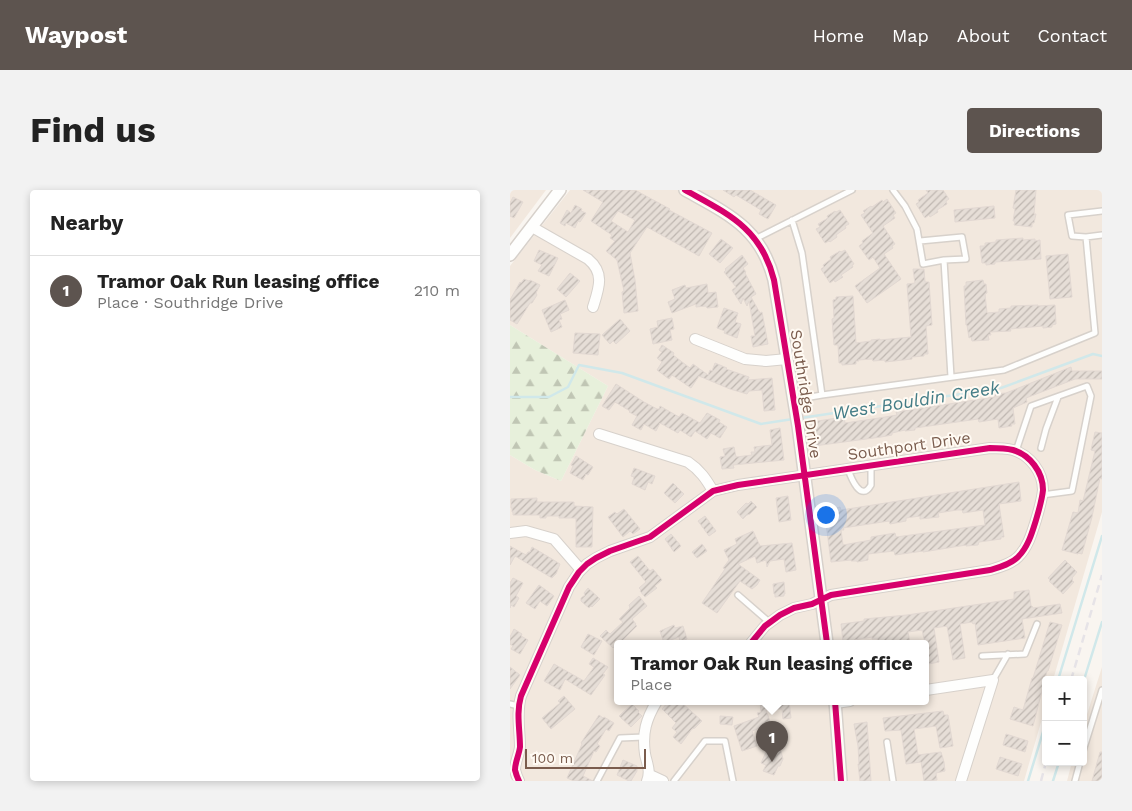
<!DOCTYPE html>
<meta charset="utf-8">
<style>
body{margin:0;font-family:"Work Sans",sans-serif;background:#f2f2f2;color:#222}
.controls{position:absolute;right:15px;bottom:15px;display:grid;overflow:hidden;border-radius:5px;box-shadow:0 2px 8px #0003}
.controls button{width:45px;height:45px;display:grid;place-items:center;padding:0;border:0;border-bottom:1px solid #e0e0e0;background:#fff;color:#222;font:25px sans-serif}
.scale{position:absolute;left:15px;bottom:12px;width:121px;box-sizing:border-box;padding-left:5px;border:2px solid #7a5c4d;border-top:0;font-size:14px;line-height:18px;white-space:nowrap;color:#7a5c4d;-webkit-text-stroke:4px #fffaf3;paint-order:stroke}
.you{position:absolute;left:315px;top:324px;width:18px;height:18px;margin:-12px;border:4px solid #fff;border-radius:50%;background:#1a73e8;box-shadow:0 0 0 8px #1a73e833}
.badge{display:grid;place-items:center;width:32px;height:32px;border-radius:50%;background:#5d544f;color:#fff;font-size:16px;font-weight:700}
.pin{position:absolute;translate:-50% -41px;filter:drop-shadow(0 1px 2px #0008)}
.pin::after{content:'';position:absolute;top:26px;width:18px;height:15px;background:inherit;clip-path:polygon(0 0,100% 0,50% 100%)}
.popup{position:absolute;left:104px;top:450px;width:315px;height:65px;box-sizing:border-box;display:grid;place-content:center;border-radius:5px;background:#fff;filter:drop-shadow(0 1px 4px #0005);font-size:16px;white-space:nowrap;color:#767676}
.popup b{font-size:19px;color:#222}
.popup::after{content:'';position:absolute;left:50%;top:100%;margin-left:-10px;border:10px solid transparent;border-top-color:#fff}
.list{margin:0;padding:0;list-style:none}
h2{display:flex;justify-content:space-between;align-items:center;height:65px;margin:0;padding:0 20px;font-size:21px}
h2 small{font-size:16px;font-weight:400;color:#767676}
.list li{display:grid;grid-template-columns:32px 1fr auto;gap:15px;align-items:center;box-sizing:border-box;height:70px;padding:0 20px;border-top:1px solid #e0e0e0}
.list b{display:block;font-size:19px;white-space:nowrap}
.list p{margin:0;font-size:16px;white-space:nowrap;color:#767676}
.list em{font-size:16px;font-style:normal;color:#767676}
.map{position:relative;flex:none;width:592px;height:591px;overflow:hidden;border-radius:5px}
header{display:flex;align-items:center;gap:30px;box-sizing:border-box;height:70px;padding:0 25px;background:#5d544f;color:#fff}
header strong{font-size:24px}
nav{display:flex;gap:28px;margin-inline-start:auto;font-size:18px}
.intro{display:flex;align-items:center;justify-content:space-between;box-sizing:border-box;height:120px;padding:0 30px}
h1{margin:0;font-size:35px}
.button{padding:12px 22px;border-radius:5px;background:#5d544f;color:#fff;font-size:18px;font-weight:700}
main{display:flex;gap:30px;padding:0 30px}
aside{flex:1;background:#fff;border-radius:5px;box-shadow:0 2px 8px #0003}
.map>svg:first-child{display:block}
.residential{fill:#f2e8de;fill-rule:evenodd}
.forest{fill:url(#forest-firs)}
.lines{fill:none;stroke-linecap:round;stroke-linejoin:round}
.stream{stroke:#d0e8ea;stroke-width:2.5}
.building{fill:url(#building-hatch);stroke:#e2d8d2;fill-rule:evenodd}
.service-casing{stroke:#d7d1cb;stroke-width:8}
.minor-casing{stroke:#d7d1cb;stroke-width:12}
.tertiary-casing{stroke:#d7d1cb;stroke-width:14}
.service{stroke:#fefefd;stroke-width:5}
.minor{stroke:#fefefd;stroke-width:10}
.tertiary{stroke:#fefefd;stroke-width:11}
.rail{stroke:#e6e3e7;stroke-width:2.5;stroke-dasharray:8 5;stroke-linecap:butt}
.cycleway-casing{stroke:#fffaf3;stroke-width:9}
.cycleway{stroke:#d6006c;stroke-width:6}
.labels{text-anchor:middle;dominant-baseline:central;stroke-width:4;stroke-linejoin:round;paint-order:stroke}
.street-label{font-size:16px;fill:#7a5c4d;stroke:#fffaf3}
.water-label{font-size:18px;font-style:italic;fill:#437c86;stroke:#fffaf3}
</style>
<header>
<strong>Waypost</strong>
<nav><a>Home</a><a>Map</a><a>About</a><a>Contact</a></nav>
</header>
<div class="intro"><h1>Find us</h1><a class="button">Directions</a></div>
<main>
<aside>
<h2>Nearby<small></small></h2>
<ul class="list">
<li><span class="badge">1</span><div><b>Tramor Oak Run leasing office</b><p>Place · Southridge Drive</p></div><em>210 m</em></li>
</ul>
</aside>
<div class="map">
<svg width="592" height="591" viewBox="0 0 592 591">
<defs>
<pattern id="forest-firs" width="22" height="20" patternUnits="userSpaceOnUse" patternTransform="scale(1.25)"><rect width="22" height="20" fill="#e7f0db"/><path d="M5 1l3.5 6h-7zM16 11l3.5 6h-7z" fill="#c0c6b4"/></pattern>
<pattern id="building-hatch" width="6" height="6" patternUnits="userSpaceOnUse" patternTransform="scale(1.25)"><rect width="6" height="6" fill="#e6ded7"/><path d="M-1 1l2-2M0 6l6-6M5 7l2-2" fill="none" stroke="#bfb7b1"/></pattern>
</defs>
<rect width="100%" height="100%" fill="#f9f5f0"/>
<path class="residential" d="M0 0H36L0 48Z
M60 0H592V322L543 490H536V515L514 591H0V265L25 280 51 291 98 196 0 135V76ZM108 453H416V511H108Z
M592 477V591H557L562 572H573V537Z"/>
<path class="forest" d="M0 135 98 196 51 291 25 280 0 265Z"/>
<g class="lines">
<path class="stream" d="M0 207H39L58 197 69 175 112 183 251 234 283 229
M291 228 491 198 583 164 592 166
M548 490 592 346
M573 493 592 432
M518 591 536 532
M543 591 549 572"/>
</g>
<path class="building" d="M73 0H125L160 19 159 20 202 43 189 66 137 37 120 63 125 90 128 121 114 123 112 102 114 101 107 70 96 61 105 51 100 48 102 45 81 31 93 12ZM108 21 125 30 118 42 101 31Z
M213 0H240L266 15 258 29 249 24 251 20 226 5 224 7Z
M416 0H433L439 9 436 11 437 14 427 20 428 22 420 27 419 25 415 28 406 14 409 12 408 10 418 3Z
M506 0H526L524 24H526L524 33H522V37L504 35 505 31H503L505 19 503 18Z
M3 7 13 12 4 28 0 26V13Z
M377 9 386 23 383 25 385 28 373 36 385 54 382 56 383 58 374 64 391 89 357 113 345 96 370 78 363 67 359 70 349 56 353 53 352 51 363 43 351 25 355 23 353 21 361 16 362 17 372 10 373 12Z
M65 15 72 19 71 21 76 23 70 32 68 31 65 38 56 33 55 36 50 33 57 20 61 23Z
M484 16 485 28 445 32 444 20Z
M330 20 339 34 335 36 336 38 326 45 327 47 320 52 319 51 315 53 306 39 310 37 308 34 318 28 317 26 325 21 326 22Z
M513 48V50L525 49V51L530 50 531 69 485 72V74L476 75V73H472L470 56H475V53L486 52V50Z
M211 49 223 58 210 73 199 64Z
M29 60 48 68 39 86 28 81 32 75 24 71Z
M335 60 344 74 342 75 343 77 331 85 333 87 325 92 324 90 320 93 311 79 314 77 313 75 321 69 320 67 330 61 331 62Z
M558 64 562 107 540 109 536 66Z
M232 65 238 74 233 78 236 82 235 83 246 104 241 107 250 123 252 122 258 154 243 157 241 146H245L239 111 237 116 233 108 231 114 222 100 226 97 214 82 216 80 215 79Z
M403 79H414L415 92H419L422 135 416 136 418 164H414V166L402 167V169L375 172V170L363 171 362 169 348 170 349 171H346V174L332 175V173H329L328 155H324L322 129 324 128 323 110 326 109V107L343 106 346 153 361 151V150L370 149V150L401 147 397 94 405 93Z
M60 83 70 91 56 107 47 99Z
M14 89 19 91 20 90 30 95 26 103 27 105 22 113H20L7 134 0 130V110L10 92 11 93Z
M473 90 474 94H476L477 103 475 104 477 123 489 122V119L501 118V116L528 115V116L545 115 546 134 542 135V137L533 138V136L500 139 501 141 480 142 481 145H478L479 150 462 151 461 147 459 148 457 135H456L454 96H456V92Z
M197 94 198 103 206 102 208 117 197 118 196 116 186 117V114L162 123 158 112 165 109 162 100 175 95 176 98Z
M55 110 59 120 50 124 52 129 49 130 52 137 41 142 32 120Z
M214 118 228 123 225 132 231 134 227 148 214 143 215 141 207 138Z
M162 128 164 139 160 140 162 150 143 154 140 139 148 137 147 131Z
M110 129 120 141 106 154 103 151 100 154 92 145Z
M65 143 90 144 88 165 63 163Z
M152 155 164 163 163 165 180 178 183 174 198 185 200 180 202 181 205 173 217 178 216 179 239 187 238 190 262 188 265 220 254 221 252 200 239 201 237 204 220 199 189 186 181 198 162 185 159 189 147 180 152 172 147 168 152 162 149 160Z
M561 177 562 181H592V189H565L516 208 517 212 503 218 505 234H501L502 236 489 238 488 229 469 232 468 229 405 238V240L395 241V240L382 243V245L371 247 304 256 301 232 334 227 335 233 369 228 387 225 386 222 485 207 484 204 496 203Z
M106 194 134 212 147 219H149L150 216 169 227 172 223 190 233 197 223 210 230 209 232 217 237 210 248 201 243 197 249 185 241 181 247 170 240 168 243 150 233 146 241 134 234 131 240 122 235 127 226 119 222 120 221 105 212 99 220 92 216Z
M270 238 274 270 223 275 224 278 212 279 210 267 215 266 213 259 224 257 226 267 242 265 241 262H245L244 257 262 255 260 240Z
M585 242 592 243V289L590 288 582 327 572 364 568 363V364L552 360 563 322 568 323 570 310 573 311 585 261 581 260Z
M66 266 83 277 78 285 76 284 73 290 60 283 63 276 61 275Z
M124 278 145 286 142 294 138 292 135 300 122 294 124 287 121 286Z
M509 292 511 311 489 314 494 347H491V349L469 352 468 355 456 356V355L413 362V361L385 365 384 361 358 364V370L347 372V371H341V370L321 372 314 318 326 317V318L330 317 331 320ZM447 320H452L453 323 473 320 475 335 386 347 385 343 361 347V350L333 355 331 340H334L333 338 379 331 380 334 396 331V328L410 326V329L429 327 428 323Z
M163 293 174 304 165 313 154 303Z
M278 306 281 330 269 332 266 308Z
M27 308V312H64V316L83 317 82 357H66V328H49V326H36V328H30V325H3V322H2V318H1V309Z
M241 311 247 317 240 324 237 325 233 329 227 322 236 313 238 314Z
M114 319 130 339 123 344 120 341 113 347 98 327 105 322 107 324Z
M195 326 206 341 199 346 188 331Z
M243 341 250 356 282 353 286 380 276 382 274 369 260 371 257 377 256 370 247 373 245 366 228 374 250 390 247 395 242 399 230 391 207 423 192 413 215 379 213 378 219 370 214 360 227 354 225 349Z
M161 344 171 356 164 362 155 349Z
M192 354 197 361 187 368 182 362Z
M0 356 16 365 18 362H20L22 357 42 369 50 374 46 384 42 388 5 366 0 375Z
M128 366 140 381 143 379 152 390 145 396 147 398 135 407 130 401 131 400 129 398 136 392 120 372Z
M555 370 567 382 562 388 563 389 562 390 564 392 553 404 539 391 540 390 538 388Z
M3 388 13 393 6 406 9 408 4 417 1 415 0 418V393Z
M274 392 275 404H274V406L265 407V404H264L263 394Z
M29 395 44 406 37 416 30 411 25 419 16 413Z
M78 398 90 409 82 417 81 416 79 418 71 411V408L75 405 74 403Z
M519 400 521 416H522L523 418 550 414 552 423 512 429 515 448 468 455 465 433 463 434 462 432 450 434 455 468 443 470 437 436 424 438 429 472 418 474 416 453H415L412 440 398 442 400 453H368L367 449H362V447L344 450V452L336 453V451H333L331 434 354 431V429L397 425 504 409V402Z
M129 406 137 416 122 429 126 434H125L127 436 110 453 109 452 103 458 90 446 96 440 100 444 113 432 109 429 120 418 119 415Z
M540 432 552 435 538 481H537L523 536 500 529 504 517 513 520 522 488H523Z
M164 435 165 438 173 436 177 449 170 451 169 447 155 452 154 450H153L150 441Z
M4 439 12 444 11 446 18 450 10 464 1 459 3 456 0 454V447Z
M78 444 92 451 84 465 71 457Z
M83 468 98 477 93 484 95 485 81 505 55 489 50 500 34 491 44 474 74 491 84 477 79 474Z
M0 477 10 485 0 499Z
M54 506 65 519 41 539 32 528 50 513 48 511Z
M159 511H166L169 514 171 512 192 531 185 538 182 539 171 554 163 547 167 542 162 538 166 533 152 519Z
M250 511H279L281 528 273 529 272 519 256 520 261 534 242 541 247 556 232 561 224 536 249 527 247 523 251 522Z
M122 514 129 521 128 522 132 526 121 537 109 526Z
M433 521 434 525H438L443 556 430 558 426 536 404 539 408 565 431 562 434 572 435 581 426 583 427 590 414 591 411 572 396 574 391 540 375 541 373 528Z
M89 525 93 528 94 527 104 533 99 541 96 539 87 554 90 556 86 562 84 561 73 586 83 591H64L57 588 72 554 71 553Z
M210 526 223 527 222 535 210 534Z
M357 532 361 591H350L348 574H349L348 556 344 534Z
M496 544 518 551 515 562 493 555Z
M264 559 271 561 273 569 270 576H268L264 585 253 581 256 575 251 573 256 562 262 564Z
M590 562H592V591H582Z
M490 567 512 574 508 586 486 579Z
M113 570 127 576V581L121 591H119L107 585Z"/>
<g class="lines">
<defs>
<path id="service" d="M383 0 395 16 407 39 413 74 434 70 456 69 452 47 410 51
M592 21 558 25 562 46 576 47 592 45
M282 30 292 63 312 205 494 180 585 143 576 47
M245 49 342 0
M434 70 441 187
M283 210 312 205
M531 258 536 239 548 207
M506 261 521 216 577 196 581 206 562 301 532 305
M338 279C341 288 351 313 361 295V276
M228 405 259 432
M472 466 515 464 527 434
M483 490 498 464
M0 514 8 516
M377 552 383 591
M573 561 592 500
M87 591 110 548 134 547
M164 591 195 551H215L223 591
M565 591 570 572"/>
<path id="minor" d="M22 37 78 69C95 83 89 98 83 117
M185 149 235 169 256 171 277 169
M89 244 178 272C190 280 196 289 203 301
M0 343 16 341 44 349 71 380
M416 500 483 490 451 591
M325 513 340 511
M140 585 153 591
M9 591C7 587 6 584 5 580 5 572 9 565 10 557 10 540 6 523 11 506L59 397 69 382 77 374 86 368 100 361 140 347 203 301 228 295 480 258C488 258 495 258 503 260 520 265 533 282 533 300 532 310 529 320 526 330 522 343 518 357 508 367 501 374 490 377 480 380L321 405 302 414 284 418 270 425 255 436 241 453
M137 591C141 581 137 574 135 564 132 543 136 529 147 511"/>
<path id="tertiary" d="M175 0C218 24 251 38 264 90L288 236 317 453
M0 65 50 0
M325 511 331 591"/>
</defs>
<use href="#service" class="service-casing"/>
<use href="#minor" class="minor-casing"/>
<use href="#tertiary" class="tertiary-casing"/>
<use href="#service" class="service"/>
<use href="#minor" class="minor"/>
<use href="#tertiary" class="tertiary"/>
<path class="rail" d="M561 490 592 385
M531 591 536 572"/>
<defs>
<path id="cycleway" d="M175 0C218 24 251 38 264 90L288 236 317 453
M325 511 331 591
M9 591C7 587 6 584 5 580 5 572 9 565 10 557 10 540 6 523 11 506L59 397 69 382 77 374 86 368 100 361 140 347 203 301 228 295 480 258C488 258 495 258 503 260 520 265 533 282 533 300 532 310 529 320 526 330 522 343 518 357 508 367 501 374 490 377 480 380L321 405 302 414 284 418 270 425 255 436 241 453"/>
</defs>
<use href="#cycleway" class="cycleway-casing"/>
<use href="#cycleway" class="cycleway"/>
</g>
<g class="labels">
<g class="street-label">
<text transform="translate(296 204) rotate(81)">Southridge Drive</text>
<text transform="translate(399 256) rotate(-8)">Southport Drive</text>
</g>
<g class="water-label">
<text transform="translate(406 210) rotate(-9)">West Bouldin Creek</text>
</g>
</g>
</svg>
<div class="controls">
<button>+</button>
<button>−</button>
</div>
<div class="scale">100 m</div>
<div class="you"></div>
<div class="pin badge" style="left:262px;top:572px">1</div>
<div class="popup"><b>Tramor Oak Run leasing office</b>Place</div>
</div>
</main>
